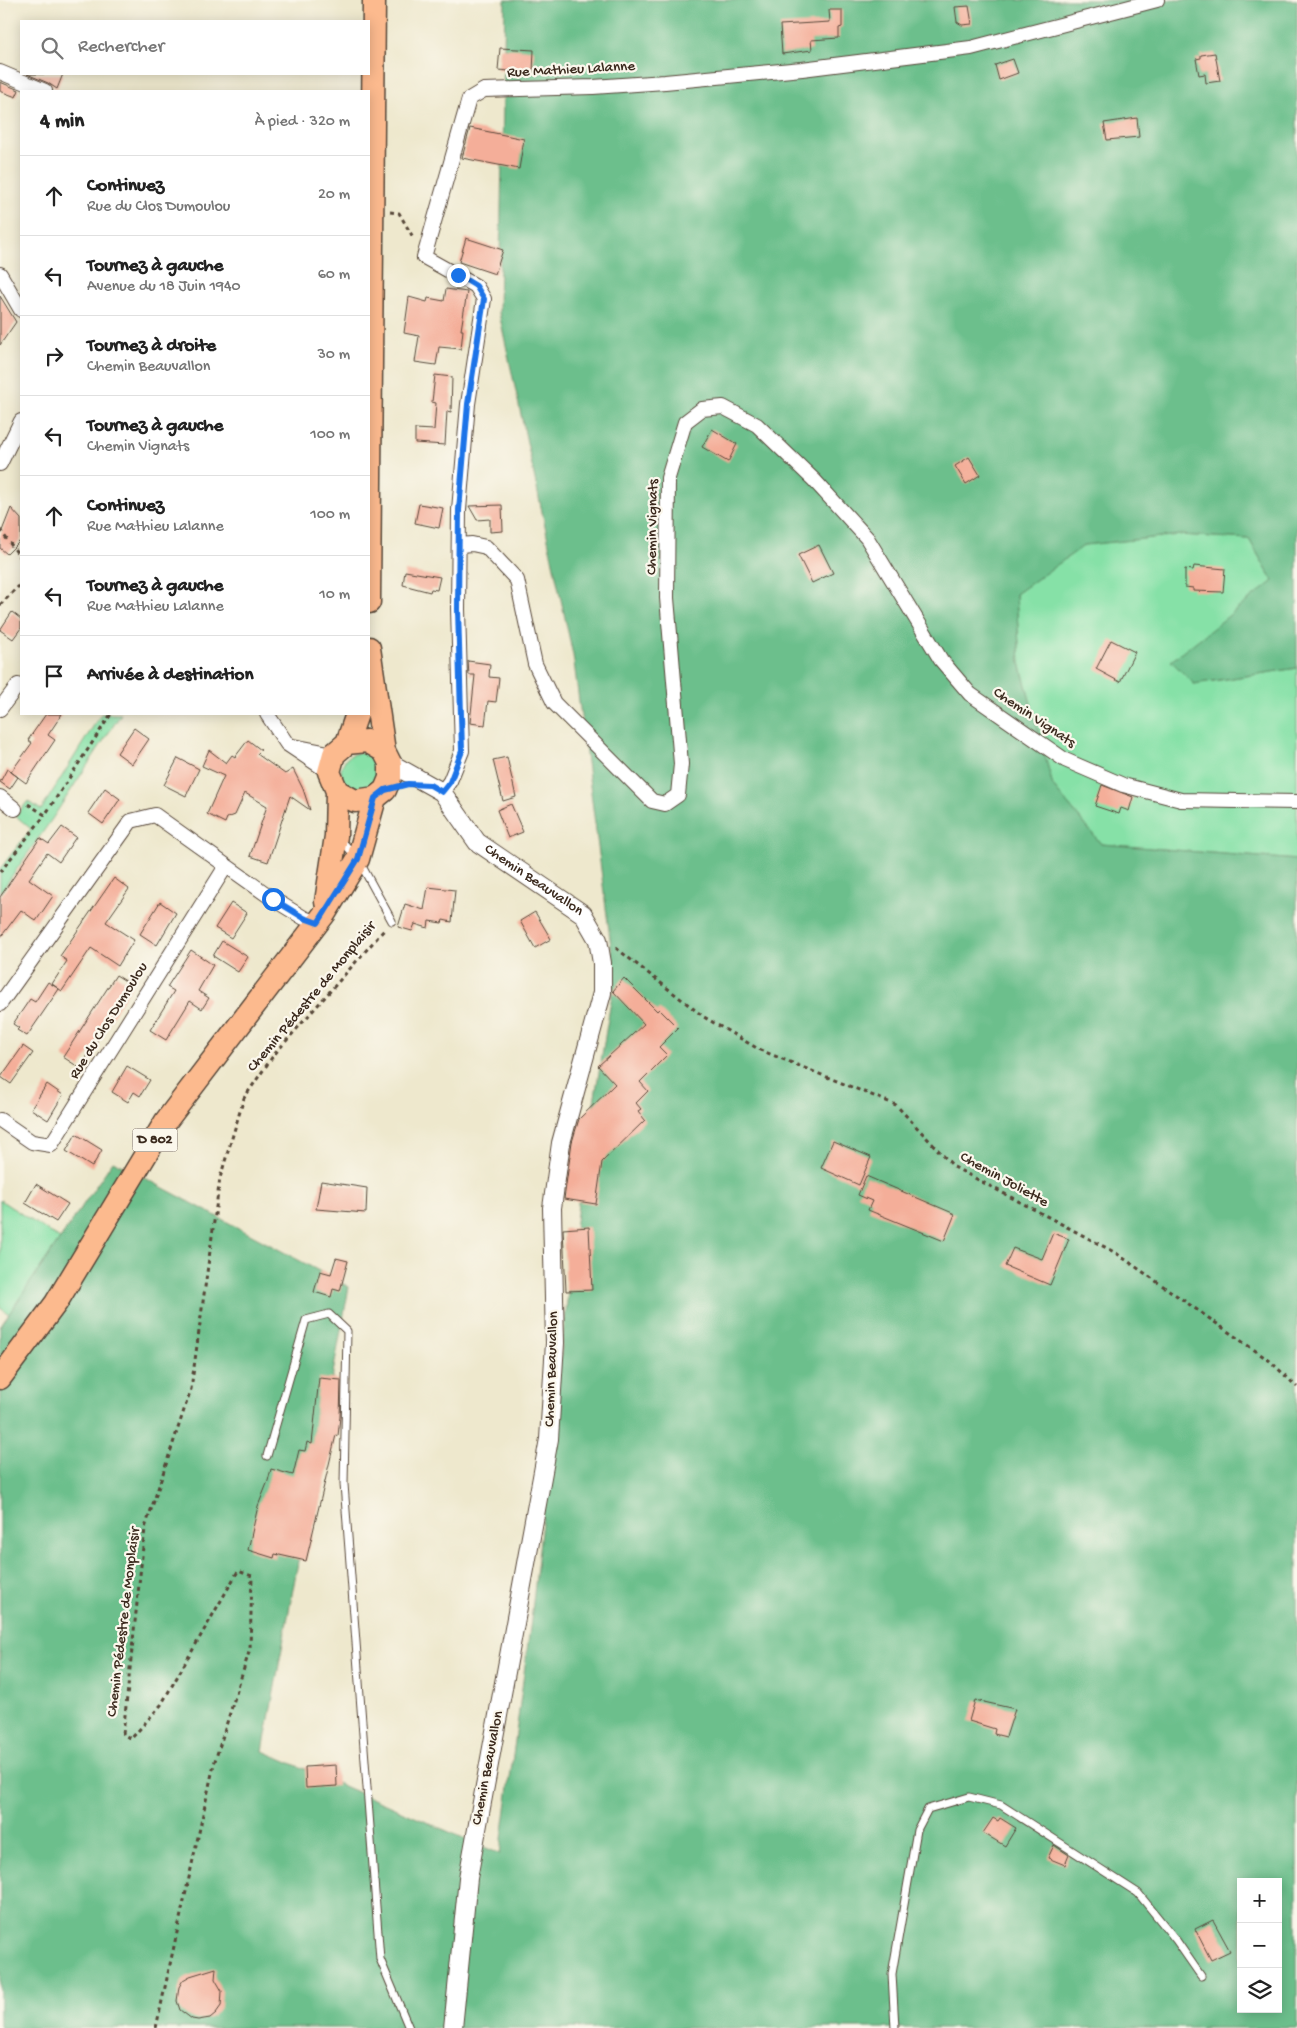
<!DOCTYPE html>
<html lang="fr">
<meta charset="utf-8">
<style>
body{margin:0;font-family:"Gochi Hand",sans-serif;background:#f2f2f2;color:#222}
.controls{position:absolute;right:15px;bottom:15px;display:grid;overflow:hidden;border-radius:0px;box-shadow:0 2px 12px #0003}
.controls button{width:45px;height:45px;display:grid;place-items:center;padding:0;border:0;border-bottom:1px solid #e0e0e0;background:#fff;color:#222;font:25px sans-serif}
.stop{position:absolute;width:15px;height:15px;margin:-11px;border:4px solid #1a73e8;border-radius:50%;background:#fff}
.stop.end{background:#1a73e8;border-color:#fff;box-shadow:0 1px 5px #0008}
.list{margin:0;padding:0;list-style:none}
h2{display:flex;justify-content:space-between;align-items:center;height:65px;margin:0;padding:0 20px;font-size:21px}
h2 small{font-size:16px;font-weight:400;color:#767676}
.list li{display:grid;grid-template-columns:32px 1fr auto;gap:15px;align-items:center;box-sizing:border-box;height:80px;padding:0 20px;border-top:1px solid #e0e0e0}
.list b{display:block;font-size:19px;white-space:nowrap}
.list p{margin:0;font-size:16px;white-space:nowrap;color:#767676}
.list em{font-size:16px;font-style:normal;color:#767676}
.icon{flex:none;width:28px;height:28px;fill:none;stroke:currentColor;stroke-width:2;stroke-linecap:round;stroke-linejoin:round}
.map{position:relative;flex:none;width:1297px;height:2028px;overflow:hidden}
.search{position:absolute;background:#fff;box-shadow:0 2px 12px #0003;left:20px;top:20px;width:350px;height:55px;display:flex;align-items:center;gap:12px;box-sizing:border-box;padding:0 18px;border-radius:0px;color:#767676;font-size:19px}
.panel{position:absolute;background:#fff;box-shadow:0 2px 12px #0003;left:20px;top:90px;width:350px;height:625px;border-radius:0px}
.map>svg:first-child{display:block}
.green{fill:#86e1a7;stroke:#608662}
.forest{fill:#6cbf8c;stroke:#547455;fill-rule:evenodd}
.building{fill:#f4ae99}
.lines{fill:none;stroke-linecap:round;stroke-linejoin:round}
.service-casing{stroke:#564638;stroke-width:9}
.minor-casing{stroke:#564638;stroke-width:16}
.tertiary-casing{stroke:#564638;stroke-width:20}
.primary-casing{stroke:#564638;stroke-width:25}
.path{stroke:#564638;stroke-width:3;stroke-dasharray:4 4;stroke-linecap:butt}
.service{stroke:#fff;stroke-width:7}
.minor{stroke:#fff;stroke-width:14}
.tertiary{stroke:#fff;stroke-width:18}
.primary{stroke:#fcba8e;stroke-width:22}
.route{stroke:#1a73e8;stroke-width:6}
.labels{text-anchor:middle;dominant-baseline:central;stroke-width:4.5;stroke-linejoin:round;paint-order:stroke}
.shield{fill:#fbf7ec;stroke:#75685c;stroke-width:1}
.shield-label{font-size:14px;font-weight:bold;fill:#3b2a1e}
.street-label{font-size:15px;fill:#3b2a1e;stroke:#fbf7ec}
</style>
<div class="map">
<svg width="1297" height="2028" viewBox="0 0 1297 2028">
<rect width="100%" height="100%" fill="#fbf7ec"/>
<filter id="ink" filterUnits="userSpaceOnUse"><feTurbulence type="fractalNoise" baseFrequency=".02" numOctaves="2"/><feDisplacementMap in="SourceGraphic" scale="10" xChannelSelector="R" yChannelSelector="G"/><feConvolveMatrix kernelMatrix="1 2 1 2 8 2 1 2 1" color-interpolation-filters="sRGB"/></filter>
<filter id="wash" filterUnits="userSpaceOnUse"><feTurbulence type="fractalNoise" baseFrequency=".0096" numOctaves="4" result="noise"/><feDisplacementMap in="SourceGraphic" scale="20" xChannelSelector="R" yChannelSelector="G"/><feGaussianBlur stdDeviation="1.12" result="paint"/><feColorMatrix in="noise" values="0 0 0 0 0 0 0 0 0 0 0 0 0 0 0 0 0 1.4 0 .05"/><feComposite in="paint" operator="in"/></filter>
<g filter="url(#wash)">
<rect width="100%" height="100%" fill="#eee8cd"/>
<path class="green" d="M1180 535 1249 539 1273 581 1194 684 1297 668V860L1101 844 1053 786 1020 663 1016 594 1084 545Z
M101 714H121L52 819 0 893V869L31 829 16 816 28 801 41 810Z
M341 772a19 19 0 1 1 38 0a19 19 0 1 1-38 0Z
M0 1200 60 1239 9 1314 0 1308Z"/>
<path class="forest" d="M505 0H1297V668L1194 684 1171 661 1273 581 1249 539 1180 535 1085 545 1016 594 1020 663 1053 786 1101 844 1297 860V2028H0V1327L113 1161 349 1287 263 1751 500 1854 531 1620 580 1186 615 977 573 655 499 313ZM1241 1882H1278V2009H1241Z"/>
<g id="blocks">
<path class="building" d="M969 6 972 24 962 25 957 22 955 7Z
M829 10H842V27L839 28V38L811 40 812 50 782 54 780 25 830 22Z
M500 48 534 50 533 73 498 70Z
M1215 53 1220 81 1206 83 1205 74 1199 75 1196 59 1201 58V55Z
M1013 59 1018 73 999 80 995 65Z
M27 74H63L57 89 48 83Z
M0 82 19 90 16 97 0 91Z
M1137 118 1139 137 1107 140 1104 123Z
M470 128 524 139 519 169 462 158Z
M466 238 503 250 495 274 459 262Z
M446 289 467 292 461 330H463L461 349 439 347 436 365 415 362 419 336 404 333 409 297 427 302 428 298 444 301Z
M0 296 16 322 0 345Z
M435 375 452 377 451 412 447 411 445 445 415 443V429L434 430 436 403 432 402Z
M712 429 737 444 728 462 702 447Z
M969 457 980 475 966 484 955 466Z
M419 504 443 508 439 528 415 523Z
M502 505 503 531 490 532V519L477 520 469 506Z
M11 508 21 519V540L7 554 0 548V536Z
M819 545 833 573 812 583 798 555Z
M1194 566 1225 569 1223 592 1193 591V588L1185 587V569L1193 570Z
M405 571 440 577 437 590 431 589 430 592 403 585Z
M12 612 21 619V628L13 639 0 630Z
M1111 640 1135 652 1120 682 1096 669Z
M468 661 490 664 489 677 499 678 496 702 488 701 485 725 470 723 475 675H469Z
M46 714H62L48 735 55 740 26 783 11 772 32 743 28 740Z
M134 728 149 739 132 764 117 753Z
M248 740 261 750 257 754 285 774 293 769 303 789 310 810 290 796 268 862 250 856 267 806 245 793 235 815 227 818 225 823 207 814 224 776 202 766 209 750 226 763 232 755 235 757Z
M507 757 516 797 503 801 493 760Z
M178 758 199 769 186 796 164 785Z
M7 769 18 777 10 789 0 782Z
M1102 785 1133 797 1129 811 1121 808 1119 814 1095 806Z
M105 788 120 799 103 824 88 813Z
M511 804 523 832 508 838 497 810Z
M62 827 76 837 59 862 47 853 29 879 53 896 36 921 21 910 0 938V897L40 838 49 844Z
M114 878 129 889 106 922 134 940 118 966 91 948 62 991 52 984 67 961 60 956Z
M428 887 455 890 452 922 443 920 442 923 429 921 428 928 415 924 412 931 398 927 405 904 424 910Z
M160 902 176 913 157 945 140 934Z
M231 903 247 913 231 938 215 928Z
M535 912 551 939 535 948 520 921Z
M222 941 248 957 238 972 213 956Z
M191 950 213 965 198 991 209 998 202 1009 190 1001 166 1040 150 1030 174 991 167 987Z
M116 975 132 985 80 1068 63 1057Z
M624 978 657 1011 659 1009 678 1028 659 1047 667 1055 640 1082 648 1091 636 1103 641 1109 638 1111 645 1120 602 1162 596 1204 564 1199 572 1142 579 1119 615 1084 598 1066 644 1024 613 991Z
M48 982 59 989 27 1036 17 1030 19 1028 13 1024 30 999 35 1002Z
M23 1046 33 1053 11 1084 1 1077Z
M127 1066 150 1080 140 1096 134 1092 128 1102 112 1092Z
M47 1084 63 1095 48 1120 31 1109Z
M76 1134 102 1150 92 1167 66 1151Z
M833 1141 871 1157 859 1185 821 1168Z
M866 1176 955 1214 944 1241 868 1210 872 1201 858 1195Z
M321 1181 367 1188 366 1213 316 1209Z
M36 1184 68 1204 56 1222 25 1203Z
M589 1227 592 1290 566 1291 563 1229Z
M1053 1233 1069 1239 1050 1285 1005 1266 1013 1248 1042 1259Z
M336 1258 348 1261 340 1291 333 1289 331 1297 314 1292 320 1271 331 1274Z
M319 1378 341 1380 340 1417 338 1436 336 1435 306 1561 275 1554 274 1558 248 1550 258 1506 268 1481 271 1469 293 1475 299 1450 305 1451 307 1442 312 1444Z
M975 1700 1015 1709 1006 1737 994 1734 995 1729 969 1721Z
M336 1765 337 1786 306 1788 305 1767Z
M993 1818 998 1821 1000 1818 1016 1828 1005 1846 983 1833Z
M1054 1845 1069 1855 1065 1865 1048 1858Z
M1213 1920 1230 1951 1211 1960 1195 1929Z
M216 1968 215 1979 222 1991 221 2006 216 2013 210 2018 198 2020 192 2019 180 2010 177 2001 179 1987 183 1980 190 1976Z"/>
</g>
</g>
<g filter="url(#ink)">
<use href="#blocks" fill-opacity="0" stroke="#564638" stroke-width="1"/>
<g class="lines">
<defs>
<path id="service" d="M340 839 358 859 392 921
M267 1456 306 1320 329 1314 347 1331 344 1484 380 1959 409 2028
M895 2028 892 1974 917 1830 928 1809 969 1797 1001 1805 1138 1893 1176 1940 1201 1976"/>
<path id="minor" d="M0 72 45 91
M0 274 21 310
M0 464 21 421
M460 545 472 544 486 547 517 580 535 664 554 703 652 801 665 804 678 795 681 764 667 598 668 478 685 422 702 409 723 407 757 425 814 480 867 538 941 660 970 694 1065 760 1123 785 1181 800 1297 802
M0 709 18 685
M267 714 287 744 329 772
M293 746 334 754
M442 792 450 781 462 751 458 609 459 510 468 404 484 299 476 286 424 257 469 99 484 90 593 87 665 82 802 69 971 48 1157 0
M0 797 15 809
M0 1004 131 821 155 815 273 899 304 918 318 923
M0 1120 32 1142 51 1145 226 866"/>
<g id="tertiary">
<path id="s1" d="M390 763 442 792 477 842 583 914 598 940 602 963V993L561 1143 552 1208 555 1343 549 1439 468 1878 453 2028"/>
</g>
<path id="primary" d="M369 602 374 0
M369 648 384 751
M347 743 357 714
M326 902 336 836 337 791 329 772 334 754 347 743 367 741 384 751 390 763V778L385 790 375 798 355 801 337 791
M0 1378 56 1303 166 1121 325 913 358 859 375 798"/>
</defs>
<use href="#service" class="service-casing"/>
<use href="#minor" class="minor-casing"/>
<use href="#tertiary" class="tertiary-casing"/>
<use href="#primary" class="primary-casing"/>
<path class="path" d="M390 212 399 213 414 239
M0 530 21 558
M0 605 21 584
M28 804 45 815 111 714
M0 872 45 815
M616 948 704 1017 760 1050 896 1105 954 1167 1116 1253 1270 1361 1297 1387
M156 2028 214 1764 250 1649 252 1576 238 1571 161 1705 131 1739 123 1734 145 1528 191 1389 220 1178 244 1098 273 1056 385 929"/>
<use href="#service" class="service"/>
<use href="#minor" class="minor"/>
<use href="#tertiary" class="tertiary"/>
<use href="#primary" class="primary"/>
</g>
</g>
<g class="lines" filter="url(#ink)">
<path class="route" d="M273 899 304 918 318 923 358 859 375 798 385 790 408 784 430 785 442 792 450 782 462 751 458 609 459 510 468 404 484 299 476 286 458 275"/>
</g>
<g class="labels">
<rect class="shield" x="132.5" y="1128.5" width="45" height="23" rx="4"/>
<g class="shield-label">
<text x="155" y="1140">D 802</text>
</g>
<g class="street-label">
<text transform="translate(571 70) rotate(-3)">Rue Mathieu Lalanne</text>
<text transform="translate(653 527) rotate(-89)">Chemin Vignats</text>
<text transform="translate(1034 718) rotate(34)">Chemin Vignats</text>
<text stroke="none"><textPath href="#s1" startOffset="189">Chemin Beauvallon</textPath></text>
<text transform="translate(312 997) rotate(-50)">Chemin Pédestre de Monplaisir</text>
<text transform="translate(109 1021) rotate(-58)">Rue du Clos Dumoulou</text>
<text transform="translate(1004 1180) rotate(29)">Chemin Joliette</text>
<text transform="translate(552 1369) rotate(-88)">Chemin Beauvallon</text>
<text transform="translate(124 1622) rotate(-83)">Chemin Pédestre de Monplaisir</text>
<text transform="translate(488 1768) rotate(-79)">Chemin Beauvallon</text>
</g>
</g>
</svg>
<div class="controls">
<button>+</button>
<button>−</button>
<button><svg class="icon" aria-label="layers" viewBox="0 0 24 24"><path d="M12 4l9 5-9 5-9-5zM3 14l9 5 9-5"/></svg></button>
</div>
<div class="stop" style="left:273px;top:899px"></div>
<div class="stop end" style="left:458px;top:275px"></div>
<div class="search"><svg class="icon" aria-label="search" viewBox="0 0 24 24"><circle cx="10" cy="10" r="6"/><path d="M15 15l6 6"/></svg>Rechercher</div>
<section class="panel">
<h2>4 min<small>À pied · 320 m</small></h2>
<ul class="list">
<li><svg class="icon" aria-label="ahead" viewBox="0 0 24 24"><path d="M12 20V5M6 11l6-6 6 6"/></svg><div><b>Continuez</b><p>Rue du Clos Dumoulou</p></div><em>20 m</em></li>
<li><svg class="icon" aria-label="left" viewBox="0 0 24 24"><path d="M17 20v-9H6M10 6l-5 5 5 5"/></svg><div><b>Tournez à gauche</b><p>Avenue du 18 Juin 1940</p></div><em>60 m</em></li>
<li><svg class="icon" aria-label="right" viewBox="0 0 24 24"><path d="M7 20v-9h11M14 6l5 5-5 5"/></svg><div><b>Tournez à droite</b><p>Chemin Beauvallon</p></div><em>30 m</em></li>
<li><svg class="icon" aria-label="left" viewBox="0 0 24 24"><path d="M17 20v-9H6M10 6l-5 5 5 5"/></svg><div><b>Tournez à gauche</b><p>Chemin Vignats</p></div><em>100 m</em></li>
<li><svg class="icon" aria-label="ahead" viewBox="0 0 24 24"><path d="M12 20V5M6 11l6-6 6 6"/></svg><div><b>Continuez</b><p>Rue Mathieu Lalanne</p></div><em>100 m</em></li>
<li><svg class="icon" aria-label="left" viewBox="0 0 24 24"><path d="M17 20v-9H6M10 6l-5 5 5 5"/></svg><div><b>Tournez à gauche</b><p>Rue Mathieu Lalanne</p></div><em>10 m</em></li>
<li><svg class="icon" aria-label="arrive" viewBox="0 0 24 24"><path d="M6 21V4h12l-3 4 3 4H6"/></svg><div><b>Arrivée à destination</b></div></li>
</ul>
</section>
</div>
